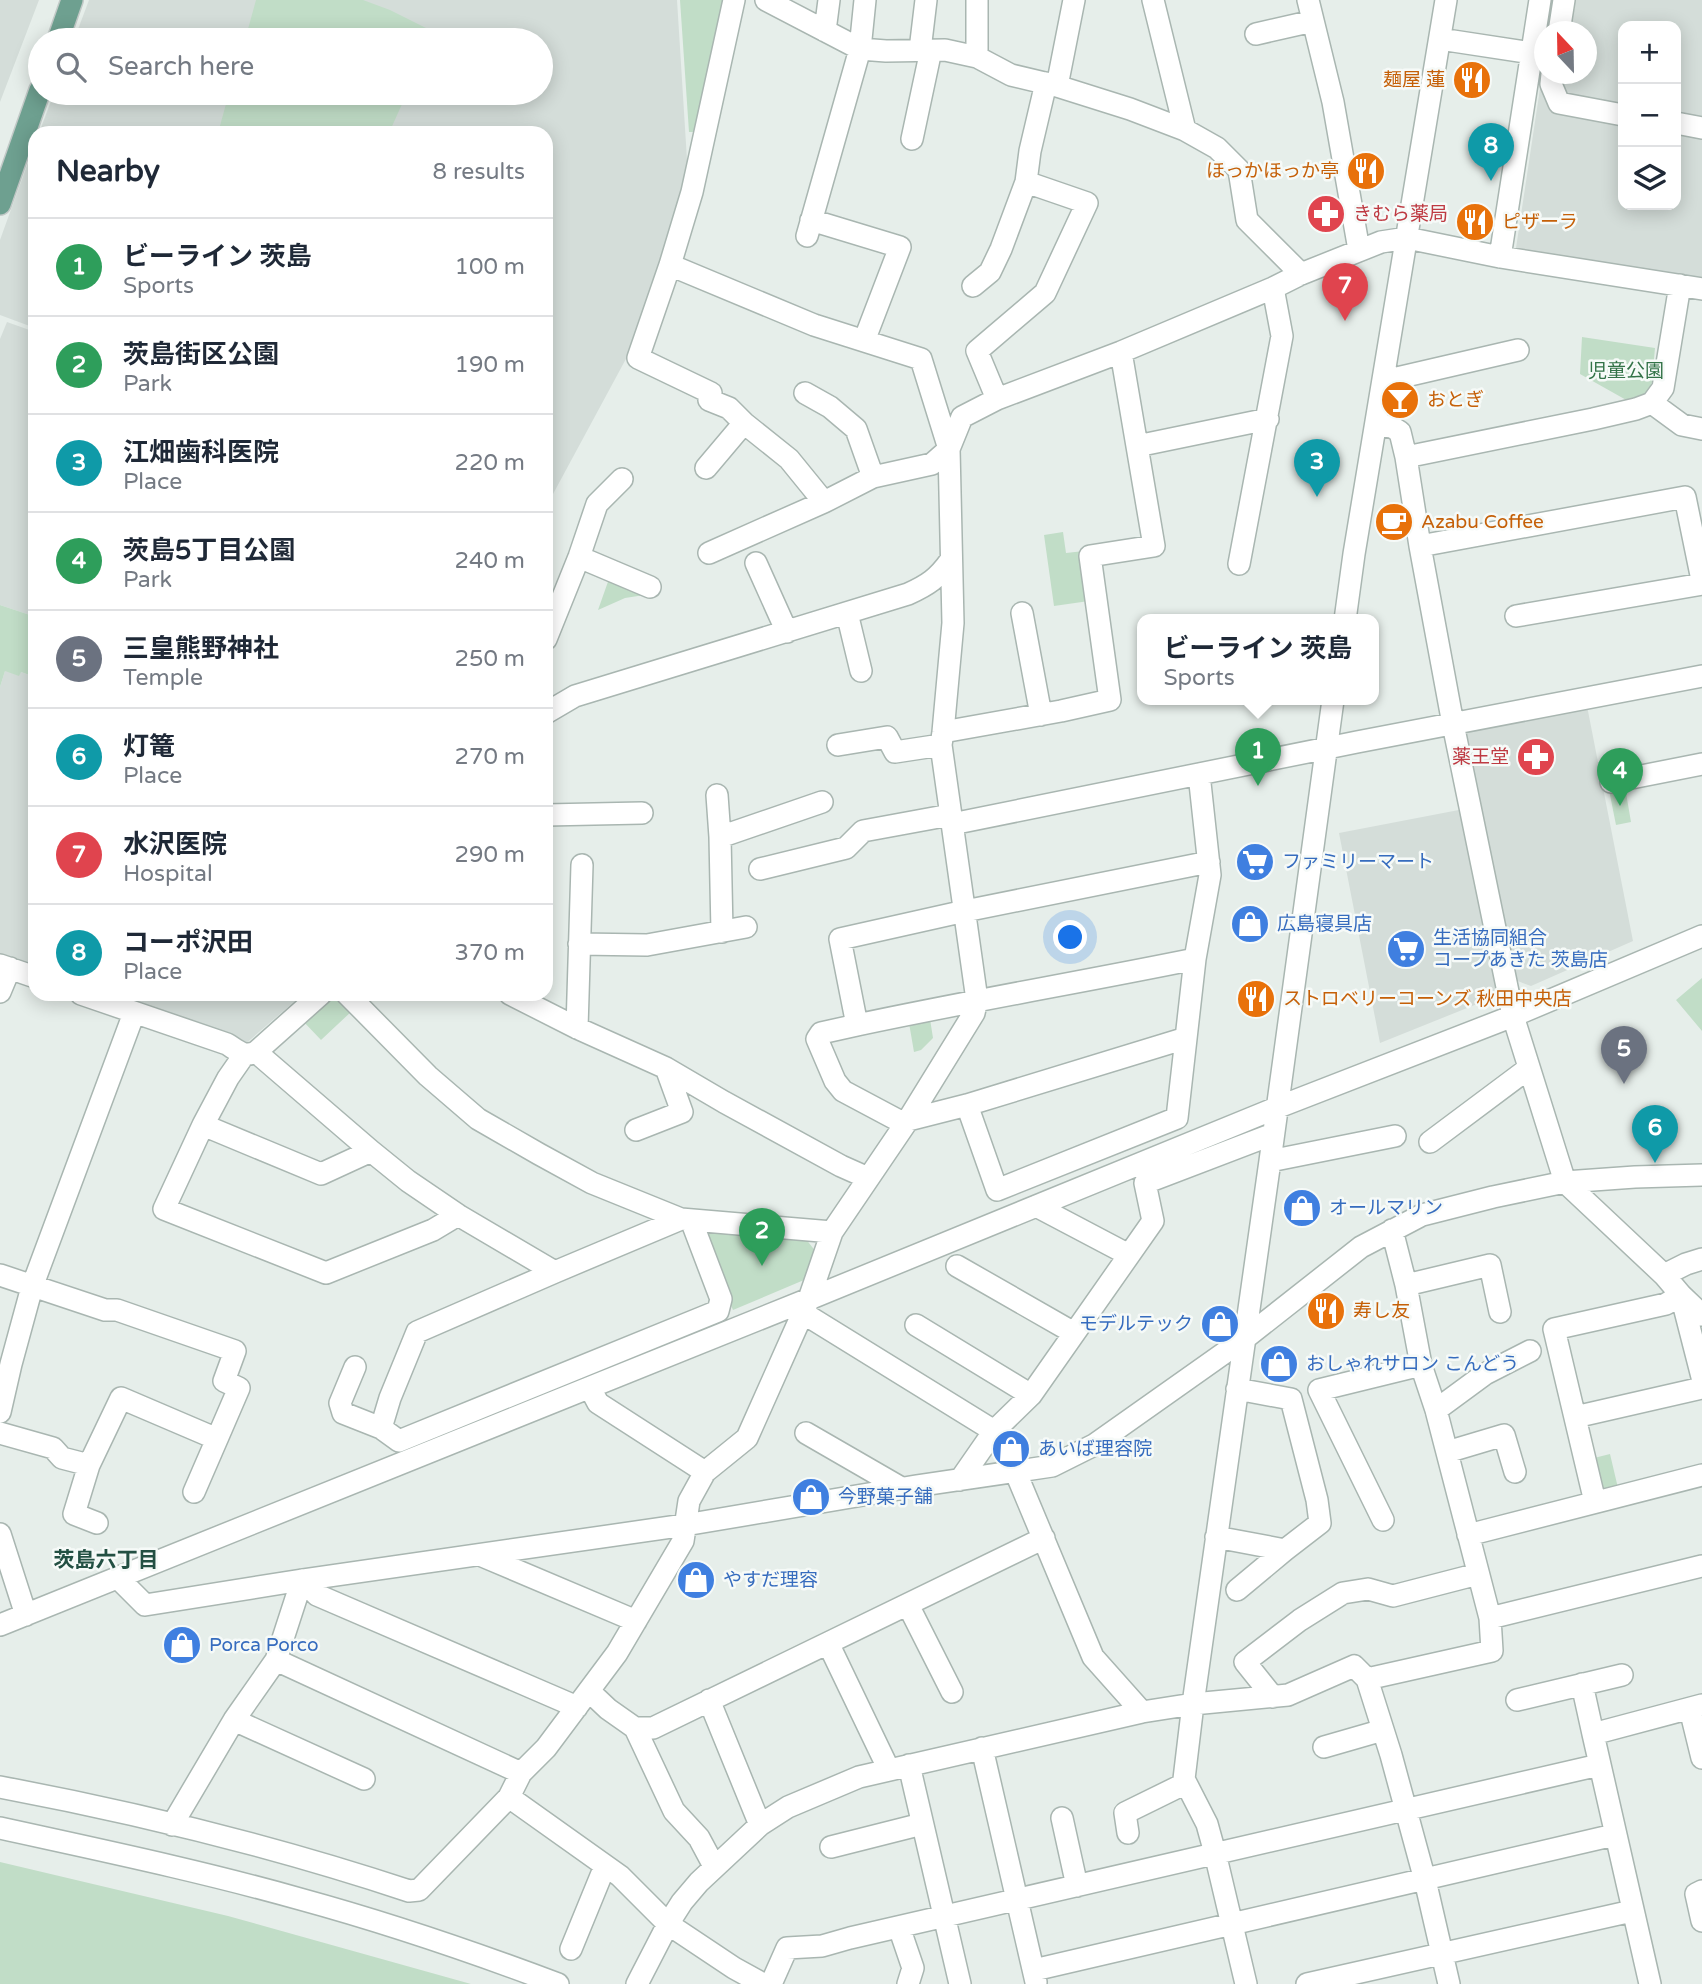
<!DOCTYPE html>
<meta charset="utf-8">
<style>
body{margin:0;font-family:"Varela Round","Noto Sans JP",sans-serif;background:#f6f6f7;color:#1f2937}
.controls{position:absolute;right:21px;top:21px;display:grid;overflow:hidden;border-radius:14px;box-shadow:0 4px 18px #0003}
.controls button{width:63px;height:63px;display:grid;place-items:center;padding:0;border:0;border-bottom:2px solid #e0e1e3;background:#fff;color:#1f2937;font:35px sans-serif}
.compass{position:absolute;left:1534px;top:21px;width:63px;height:63px;border-radius:50%;background:#fff;box-shadow:0 4px 18px #0003;rotate:338deg}
.you{position:absolute;left:1071px;top:938px;width:24px;height:24px;margin:-18px;border:5px solid #fff;border-radius:50%;background:#1a73e8;box-shadow:0 0 0 10px #1a73e833}
.badge{display:grid;place-items:center;width:46px;height:46px;border-radius:50%;background:#111827;color:#fff;font-size:23px;font-weight:700}
.pin{position:absolute;translate:-50% -58px;filter:drop-shadow(0 2px 4px #0008)}
.pin::after{content:'';position:absolute;top:37px;width:24px;height:21px;background:inherit;clip-path:polygon(0 0,100% 0,50% 100%)}
.popup{position:absolute;left:1137px;top:614px;width:242px;height:91px;box-sizing:border-box;display:grid;place-content:center;border-radius:14px;background:#fff;filter:drop-shadow(0 2px 5px #0005);font-size:23px;white-space:nowrap;color:#747a83}
.popup b{font-size:26px;color:#1f2937}
.popup::after{content:'';position:absolute;left:50%;top:100%;margin-left:-14px;border:14px solid transparent;border-top-color:#fff}
.list{margin:0;padding:0;list-style:none}
h2{display:flex;justify-content:space-between;align-items:center;height:91px;margin:0;padding:0 28px;font-size:30px}
h2 small{font-size:23px;font-weight:400;color:#747a83}
.list li{display:grid;grid-template-columns:46px 1fr auto;gap:21px;align-items:center;box-sizing:border-box;height:98px;padding:0 28px;border-top:2px solid #e0e1e3}
.list b{display:block;font-size:26px;white-space:nowrap}
.list p{margin:0;font-size:23px;white-space:nowrap;color:#747a83}
.list em{font-size:23px;font-style:normal;color:#747a83}
.icon{flex:none;width:38px;height:38px;fill:none;stroke:currentColor;stroke-width:2;stroke-linecap:round;stroke-linejoin:round}
.map{position:relative;flex:none;width:1702px;height:1984px;overflow:hidden}
.search{position:absolute;background:#fff;box-shadow:0 4px 18px #0003;left:28px;top:28px;width:525px;height:77px;display:flex;align-items:center;gap:18px;box-sizing:border-box;padding:0 24px;border-radius:38px;color:#747a83;font-size:26px}
.panel{position:absolute;background:#fff;box-shadow:0 4px 18px #0003;left:28px;top:126px;width:525px;height:875px;border-radius:21px}
.map>svg:first-child{display:block}
.built{fill:#d4ddd9;fill-rule:evenodd}
.green{fill:#c1ddc7}
.lines{fill:none;stroke-linecap:round;stroke-linejoin:round}
.minor-casing{stroke:#a9b6b1;stroke-width:24}
.major-casing{stroke:#c2c9c7;stroke-width:24}
.minor{stroke:#fff;stroke-width:21}
.major{stroke:#6ea090;stroke-width:21}
.labels{text-anchor:middle;dominant-baseline:central;stroke-width:5;stroke-linejoin:round;paint-order:stroke}
.food-label{font-size:19px;fill:#c56008;stroke:#f6faf8;text-anchor:start}
.health-label{font-size:19px;fill:#be3a42;stroke:#f6faf8;text-anchor:start}
.park-label{font-size:19px;fill:#337348;stroke:#f6faf8}
.shop-label{font-size:19px;fill:#366cbe;stroke:#f6faf8;text-anchor:start}
.neighbourhood-label{font-size:21px;font-weight:bold;fill:#235043;stroke:#f6faf8}
</style>
<div class="map">
<svg width="1702" height="1984" viewBox="0 0 1702 1984">
<rect width="100%" height="100%" fill="#e6eeea"/>
<path class="built" d="M0 0H39L0 102Z
M89 0H677L688 176 634 344 546 507V133H39L54 93H541V40H74Z
M1554 0H1702V278L1516 248 1544 62V74H1586V32L1549 31ZM1623 26H1676V205H1623Z
M35 143V328L0 315V240Z
M7 322 35 332V611L33 616 0 605V339Z
M5 671 21 672 35 677V966L0 954V687Z
M1587 706 1633 941 1531 986 1515 980 1464 731Z
M1464 809 1500 990 1492 998 1380 1043 1339 833Z
M111 994H303L244 1045Z"/>
<path class="green" d="M256 0H363L390 10 434 32 431 40H245Z
M680 0H724L696 132H689Z
M229 93H407L389 133H218Z
M1582 337 1655 348 1651 391 1644 401H1628L1580 374Z
M1063 532 1066 553 1084 551 1089 601 1054 606 1044 535Z
M610 576 651 594 625 598 598 610Z
M0 605 33 616 35 611V677L21 672 19 676 5 671 0 687Z
M1625 787 1631 822 1616 825 1609 790Z
M1702 978V1031L1676 1000Z
M329 994H337L353 1010 321 1040 302 1020Z
M930 1019 933 1038 921 1050 914 1052 909 1023Z
M707 1232 802 1234 816 1252 804 1280 733 1310 703 1240Z
M1610 1454 1618 1488 1608 1491 1600 1485 1594 1458Z
M0 1862 228 1916 471 1984H0Z"/>
<g class="lines">
<defs>
<path id="minor" d="M766 0 860 49 886 51 945 50 977 57 1011 75 1057 86 1130 109 1185 130 1217 148 1239 170 1247 220 1301 274
M977 0V57
M1153 0 1185 130
M1308 0 1333 102 1359 250
M825 31 829 0
M1559 32 1564 0
M1256 34 1313 21
M1440 39 1531 53
M920 50 926 0
M1552 74 1551 84 1559 103 1623 115
M1057 86 1074 0
M1676 123 1702 128
M912 139 931 50
M811 220 900 247 864 341
M807 236 860 49 865 0
M1500 257 1540 0
M670 265 814 325 921 359 949 449 932 464 873 477 824 502 789 459 744 423 729 408 709 400 711 393 638 358 670 265 692 192 734 0
M973 286 990 272 1001 249 1026 182 1030 151 1046 83
M1384 381 1518 350
M805 393 830 407 856 429 873 477
M997 399 977 351 1045 293 1087 203 1026 182
M1652 403 1682 425 1702 429
M1376 425 1392 427 1400 432 1406 457 1420 546 1453 724 1513 1016 1565 1182 1664 1275 1681 1295 1702 1315
M1137 446 1268 419
M1406 457 1593 419 1636 409 1652 403 1663 388 1680 285
M706 468 744 423
M1420 546 1685 497 1702 580
M709 553 824 502
M579 557 650 587
M756 563 787 632
M1239 564 1282 336 1273 288
M847 613 861 671
M1022 613 1041 715
M1516 616 1702 584
M1345 620 1354 554 1446 0
M546 639 579 557 597 504 622 479
M546 713 575 696 908 594C928 585 938 578 950 561
M943 732 1061 711 1110 700 1090 556 1154 546 1121 352
M838 745 887 737 895 752 941 745
M1611 782 1702 764
M717 795 720 837
M546 815 642 813
M952 824 1357 742 1702 676
M760 869 846 848 863 831 950 815
M722 932 720 837 822 802
M579 944 647 945 746 927
M1195 959C1082 982 969 1001 857 1025L840 939 965 911 1209 862
M0 965 35 977
M0 992 10 968
M81 994 227 1044C237 1050 244 1058 256 1052L321 994
M347 994 428 1076 478 1119 539 1154 592 1183 681 1219 832 1232
M510 994 577 1028 666 1068 724 1102 841 1166 868 1178
M857 1025 821 1033 817 1039 835 1081 843 1091 905 1124
M577 1028 582 865
M256 1052 371 1151
M967 1105 997 1190 1177 1118 1195 959 1210 875 1199 774
M908 1120 967 1105 1186 1038
M203 1125 228 1078 244 1055
M636 1130 682 1112 666 1068
M1430 1142 1529 1068
M1270 1161 1395 1136
M1036 1206 1129 1255
M458 1215 433 1230 326 1273 164 1209 203 1125 321 1174 371 1151 408 1181 458 1215 555 1272
M957 1266 1074 1333
M0 1275 105 1310H117L235 1351 224 1381 239 1388 217 1439 121 1398 89 1465 62 1458 53 1448 0 1433
M1664 1275 1686 1264 1702 1259
M1406 1285 1490 1265 1500 1312
M803 1313 994 1431
M916 1325 1031 1395
M355 1367 340 1403 343 1413 381 1428 390 1398 417 1332 555 1272 681 1219
M590 1388 598 1403 705 1472
M1436 1410 1485 1374 1530 1351
M0 1412 11 1364 32 1287 134 1013
M1575 1417 1702 1388
M381 1428 399 1441 718 1311 721 1299 691 1220
M806 1433 903 1489
M1447 1452 1504 1435 1515 1472
M89 1465 74 1514 97 1523
M1016 1473 1093 1657 1142 1712
M960 1480 994 1431 1031 1395 1153 1221 1145 1183 1273 1134
M194 1492 217 1439
M1595 1502 1554 1329 1666 1304 1681 1295 1702 1377
M1383 1520 1319 1390 1421 1365
M0 1534 26 1615
M1468 1535 1702 1475
M1216 1537 1285 1550 1320 1523 1317 1500 1291 1399 1237 1389
M480 1555 636 1621
M118 1578 145 1605 302 1580 685 1525 916 1486 1052 1466 1094 1445 1244 1339 1361 1247 1422 1215 1493 1197 1565 1182 1635 1177 1702 1175
M1237 1590 1285 1550
M908 1605 952 1692
M1490 1618 1702 1566
M0 1625 809 1299 1276 1108 1513 1016 1702 936
M828 1643 889 1770
M276 1660 521 1773
M1367 1679 1391 1755 1425 1880 1449 1984
M1582 1684 1593 1734
M589 1691 608 1709 635 1728H653L1044 1538
M1273 1697 1245 1662 1300 1620 1343 1593 1368 1589 1393 1596 1478 1574
M709 1700 760 1825
M1517 1700 1622 1675
M1690 1709 1702 1758
M234 1720 364 1779
M635 1728 674 1811 699 1838 714 1866
M1324 1747 1383 1730
M982 1748 1036 1982
M909 1765 960 1984
M0 1787C138 1813 276 1847 409 1891L419 1890 509 1797 521 1773 546 1748 617 1653 683 1541 689 1501 705 1472 747 1438 809 1299 832 1232 908 1120 974 1013 977 1000 941 745 943 732 953 623 949 449 962 417 997 399 1121 352 1273 288 1301 274 1381 242 1407 238 1500 257 1702 289
M509 1797 620 1876 668 1924 734 1968 763 1984
M1062 1818 1077 1886
M172 1825 234 1720 276 1660 302 1580 317 1595 577 1707
M0 1828C100 1850 201 1871 300 1899 388 1923 473 1952 558 1984
M1128 1833 1125 1813 1186 1783
M831 1847 922 1824
M1702 1891 1696 1894 1702 1921
M899 1927 913 1968 908 1984
M571 1949 605 1866
M1034 1970 1614 1835
M637 1984 668 1924 682 1902 699 1882 760 1825 788 1807 859 1777 1142 1712 1193 1704 1270 1161 1333 700
M771 1984 787 1948 822 1946 850 1938 1599 1765
M1246 1984 1215 1853 1207 1824 1184 1779 1193 1704 1288 1695 1354 1666 1367 1679 1492 1651 1490 1618 1436 1410 1421 1365 1406 1285 1392 1230
M1307 1984 1632 1911
M1650 1984 1593 1734 1702 1705"/>
<path id="major" d="M58 40 72 0
M0 204 40 90"/>
</defs>
<use href="#minor" class="minor-casing"/>
<use href="#major" class="major-casing"/>
<use href="#minor" class="minor"/>
<use href="#major" class="major"/>
</g>
<defs>
<symbol id="restaurant-disc" viewBox="-11 -11 22 22"><circle r="9.5" fill="#e8710a" stroke="#f6faf8"/><path d="M-5-6h1v4h1v-4h1v4h1v-4h1v5L-1.5 .5V6h-2V.5L-5-1ZM5-6V6H3V1.5H1.5Q1.5-4 5-6Z" fill="#fff"/></symbol>
<symbol id="pharmacy-disc" viewBox="-11 -11 22 22"><circle r="9.5" fill="#e0444e" stroke="#f6faf8"/><path d="M-2-6h4v4h4v4h-4v4h-4v-4h-4v-4h4Z" fill="#fff"/></symbol>
<symbol id="bar-disc" viewBox="-11 -11 22 22"><circle r="9.5" fill="#e8710a" stroke="#f6faf8"/><path d="M-6-5H6L.8 .8V4.5H3.5V6h-7V4.5H-.8V.8Z" fill="#fff"/></symbol>
<symbol id="cafe-disc" viewBox="-11 -11 22 22"><circle r="9.5" fill="#e8710a" stroke="#f6faf8"/><path d="M-5.5-4.5H6V0H3Q3 3.5 0 3.5H-2.5Q-5.5 3.5-5.5 0ZM3-3.2v2h1.7v-2ZM-6 4.5H4V6H-6Z" fill="#fff"/></symbol>
<symbol id="supermarket-disc" viewBox="-11 -11 22 22"><circle r="9.5" fill="#3f7fe0" stroke="#f6faf8"/><path d="M-6-5.5h2.5l.6 2H6L4.5 2H-2.5L-4.4-4H-6ZM-1.5 3.2a1.3 1.3 0 1 0 .1 0ZM3 3.2a1.3 1.3 0 1 0 .1 0Z" fill="#fff"/></symbol>
<symbol id="shop-disc" viewBox="-11 -11 22 22"><circle r="9.5" fill="#3f7fe0" stroke="#f6faf8"/><path d="M-5-2.5h2.3a2.7 3.5 0 0 1 5.4 0H5L5.5 6h-11ZM-1.5-2.5h3a1.5 2.3 0 0 0-3 0Z" fill="#fff"/></symbol>
</defs>
<g fill-rule="evenodd">
<use href="#restaurant-disc" x="1450" y="58" width="44" height="44"/>
<use href="#restaurant-disc" x="1344" y="149" width="44" height="44"/>
<use href="#pharmacy-disc" x="1304" y="192" width="44" height="44"/>
<use href="#restaurant-disc" x="1453" y="200" width="44" height="44"/>
<use href="#bar-disc" x="1378" y="378" width="44" height="44"/>
<use href="#cafe-disc" x="1372" y="500" width="44" height="44"/>
<use href="#pharmacy-disc" x="1514" y="735" width="44" height="44"/>
<use href="#supermarket-disc" x="1233" y="840" width="44" height="44"/>
<use href="#shop-disc" x="1228" y="902" width="44" height="44"/>
<use href="#supermarket-disc" x="1384" y="927" width="44" height="44"/>
<use href="#restaurant-disc" x="1234" y="977" width="44" height="44"/>
<use href="#shop-disc" x="1280" y="1186" width="44" height="44"/>
<use href="#restaurant-disc" x="1304" y="1289" width="44" height="44"/>
<use href="#shop-disc" x="1198" y="1302" width="44" height="44"/>
<use href="#shop-disc" x="1257" y="1342" width="44" height="44"/>
<use href="#shop-disc" x="989" y="1427" width="44" height="44"/>
<use href="#shop-disc" x="789" y="1475" width="44" height="44"/>
<use href="#shop-disc" x="674" y="1558" width="44" height="44"/>
<use href="#shop-disc" x="160" y="1623" width="44" height="44"/>
</g>
<g class="labels">
<g class="food-label">
<text x="1445" y="80" text-anchor="end">麺屋 蓮</text>
<text x="1339" y="171" text-anchor="end">ほっかほっか亭</text>
<text x="1502" y="222">ピザーラ</text>
<text x="1427" y="400">おとぎ</text>
<text x="1421" y="522">Azabu Coffee</text>
<text x="1283" y="999">ストロベリーコーンズ 秋田中央店</text>
<text x="1353" y="1311">寿し友</text>
</g>
<g class="health-label">
<text x="1353" y="214">きむら薬局</text>
<text x="1509" y="757" text-anchor="end">薬王堂</text>
</g>
<g class="park-label">
<text x="1626" y="371">児童公園</text>
</g>
<g class="shop-label">
<text x="1282" y="862">ファミリーマート</text>
<text x="1277" y="924">広島寝具店</text>
<text x="1433" y="938">生活協同組合<tspan x="1433" dy="22">コープあきた 茨島店</tspan></text>
<text x="1329" y="1208">オールマリン</text>
<text x="1193" y="1324" text-anchor="end">モデルテック</text>
<text x="1306" y="1364">おしゃれサロン こんどう</text>
<text x="1038" y="1449">あいば理容院</text>
<text x="838" y="1497">今野菓子舗</text>
<text x="723" y="1580">やすだ理容</text>
<text x="209" y="1645">Porca Porco</text>
</g>
<g class="neighbourhood-label">
<text x="106" y="1560">茨島六丁目</text>
</g>
</g>
</svg>
<div class="controls">
<button>+</button>
<button>−</button>
<button><svg class="icon" aria-label="layers" viewBox="0 0 24 24"><path d="M12 4l9 5-9 5-9-5zM3 14l9 5 9-5"/></svg></button>
</div>
<svg class="compass" viewBox="-18 -18 36 36"><path d="M0-13l5 13h-10z" fill="#e53935"/><path d="M0 13l5-13h-10z" fill="#747a83"/></svg>
<div class="you"></div>
<div class="pin badge" style="left:1258px;top:786px;background:#2e9e5b">1</div>
<div class="popup"><b>ビーライン 茨島</b>Sports</div>
<div class="pin badge" style="left:762px;top:1266px;background:#2e9e5b">2</div>
<div class="pin badge" style="left:1317px;top:497px;background:#0f9aa8">3</div>
<div class="pin badge" style="left:1620px;top:806px;background:#2e9e5b">4</div>
<div class="pin badge" style="left:1624px;top:1084px;background:#6b7280">5</div>
<div class="pin badge" style="left:1655px;top:1163px;background:#0f9aa8">6</div>
<div class="pin badge" style="left:1345px;top:321px;background:#e0444e">7</div>
<div class="pin badge" style="left:1491px;top:181px;background:#0f9aa8">8</div>
<div class="search"><svg class="icon" aria-label="search" viewBox="0 0 24 24"><circle cx="10" cy="10" r="6"/><path d="M15 15l6 6"/></svg>Search here</div>
<section class="panel">
<h2>Nearby<small>8 results</small></h2>
<ul class="list">
<li><span class="badge" style="background:#2e9e5b">1</span><div><b>ビーライン 茨島</b><p>Sports</p></div><em>100 m</em></li>
<li><span class="badge" style="background:#2e9e5b">2</span><div><b>茨島街区公園</b><p>Park</p></div><em>190 m</em></li>
<li><span class="badge" style="background:#0f9aa8">3</span><div><b>江畑歯科医院</b><p>Place</p></div><em>220 m</em></li>
<li><span class="badge" style="background:#2e9e5b">4</span><div><b>茨島5丁目公園</b><p>Park</p></div><em>240 m</em></li>
<li><span class="badge" style="background:#6b7280">5</span><div><b>三皇熊野神社</b><p>Temple</p></div><em>250 m</em></li>
<li><span class="badge" style="background:#0f9aa8">6</span><div><b>灯篭</b><p>Place</p></div><em>270 m</em></li>
<li><span class="badge" style="background:#e0444e">7</span><div><b>水沢医院</b><p>Hospital</p></div><em>290 m</em></li>
<li><span class="badge" style="background:#0f9aa8">8</span><div><b>コーポ沢田</b><p>Place</p></div><em>370 m</em></li>
</ul>
</section>
</div>
